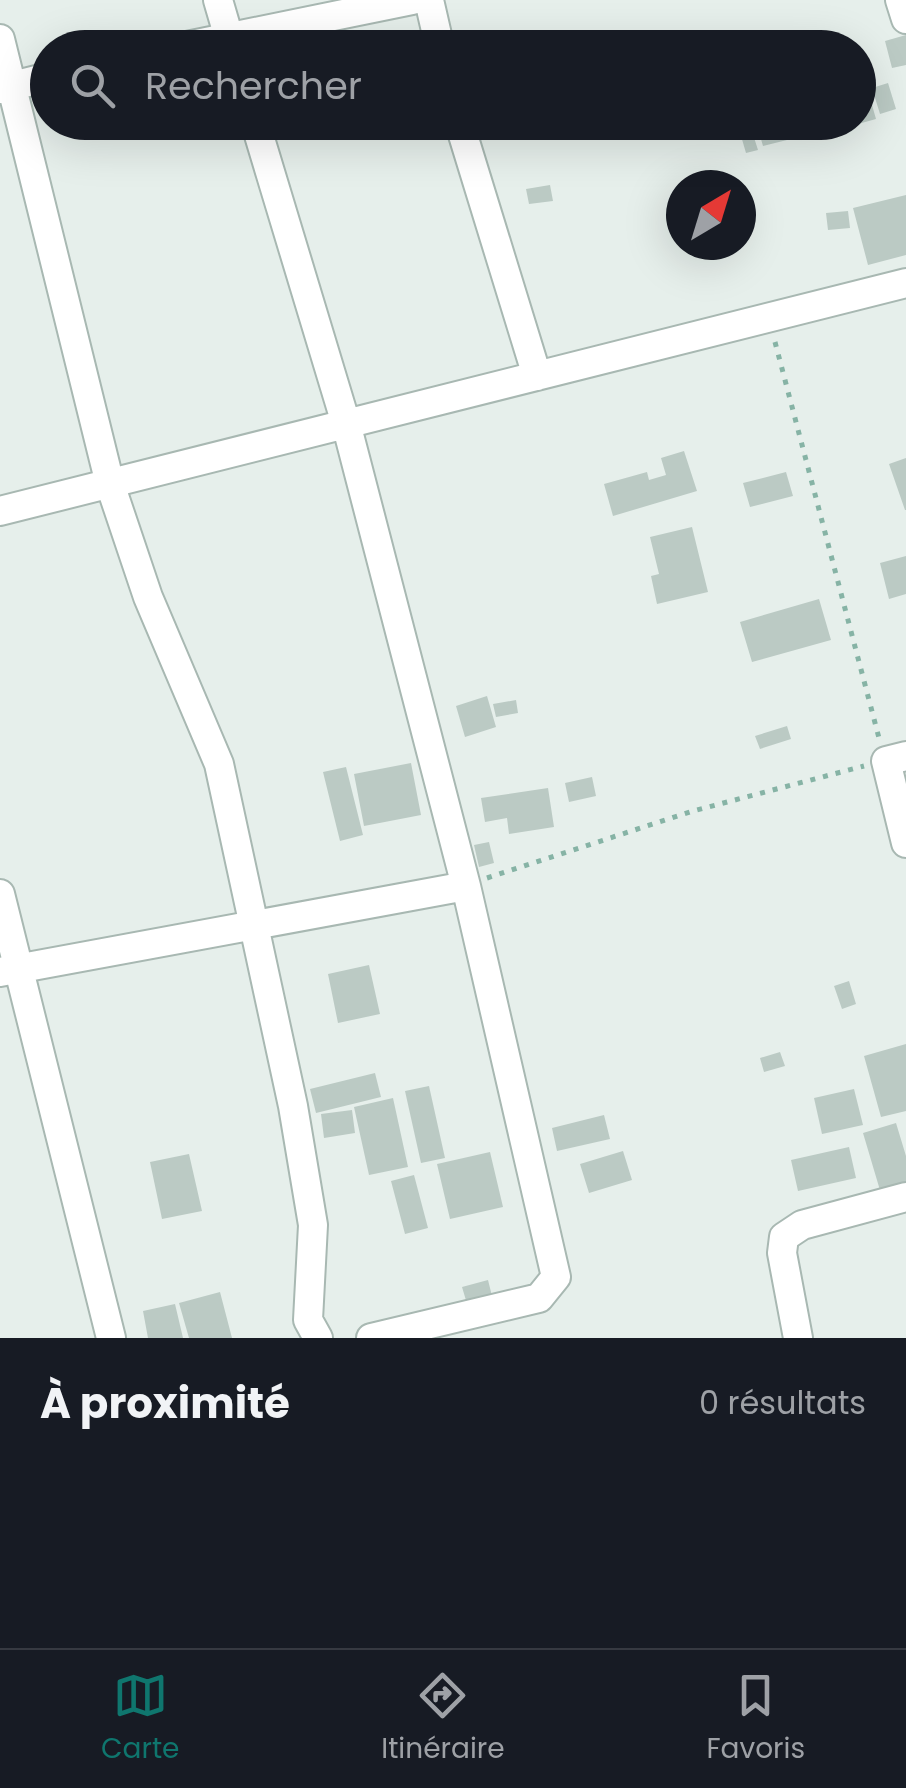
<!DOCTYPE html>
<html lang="fr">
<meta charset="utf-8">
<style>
body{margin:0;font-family:Poppins,sans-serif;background:#242831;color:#f1f3f6}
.compass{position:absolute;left:666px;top:170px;width:90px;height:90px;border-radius:50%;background:#171b24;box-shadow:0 10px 40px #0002;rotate:38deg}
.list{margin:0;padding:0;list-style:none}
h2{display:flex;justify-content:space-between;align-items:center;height:130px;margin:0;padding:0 40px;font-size:42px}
h2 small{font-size:32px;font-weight:400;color:#9ea1a6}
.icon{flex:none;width:55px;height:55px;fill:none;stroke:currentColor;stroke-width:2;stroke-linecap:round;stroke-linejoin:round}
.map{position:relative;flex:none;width:906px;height:1338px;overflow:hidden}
.search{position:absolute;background:#171b24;box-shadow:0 10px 40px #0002;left:30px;right:30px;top:30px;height:110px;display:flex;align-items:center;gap:25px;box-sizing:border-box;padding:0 35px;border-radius:55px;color:#9ea1a6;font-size:38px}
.sheet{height:310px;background:#171b24}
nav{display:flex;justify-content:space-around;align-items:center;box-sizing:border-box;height:140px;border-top:2px solid #363941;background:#171b24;font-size:28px;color:#9ea1a6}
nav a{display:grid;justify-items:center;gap:5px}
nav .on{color:#0f766e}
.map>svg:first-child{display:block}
.building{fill:#bbcac4}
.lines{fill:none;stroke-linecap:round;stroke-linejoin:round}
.minor-casing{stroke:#a8b8b2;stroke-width:32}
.path{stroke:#86b3a5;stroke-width:5;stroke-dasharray:5 8;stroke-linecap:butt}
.minor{stroke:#fff;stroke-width:28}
</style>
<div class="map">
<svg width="906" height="1338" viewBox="0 0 906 1338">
<rect width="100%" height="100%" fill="#e6efeb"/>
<path class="building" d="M906 35V65L892 68 885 41Z
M888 83 896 109 880 114 872 88Z
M868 91 876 119 858 124V93Z
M756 122H817L819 132 763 146Z
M750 125 758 150 746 153 739 129Z
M550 185 553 201 529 204 526 189Z
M906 195V255L868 265 853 208Z
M848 211 850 228 828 230 826 213Z
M684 451 697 491 613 516 604 484 647 472 649 480 666 475 661 458Z
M906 458V510H905L889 464Z
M786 472 793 496 750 507 743 483Z
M692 527 708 592 657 604 651 576 659 574 650 537Z
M906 556V594L889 599 880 563Z
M819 599 831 640 752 662 740 622Z
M487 696 496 727 465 737 456 706Z
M516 700 518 713 496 717 493 704Z
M787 726 791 739 760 749 755 736Z
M411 763 421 815 364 826 354 774Z
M346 767 363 835 340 841 323 772Z
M592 777 596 796 569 802 565 783Z
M548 788 554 827 509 834 507 818 485 822 481 798Z
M489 842 494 863 479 867 474 845Z
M369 965 380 1014 338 1023 328 974Z
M849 981 856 1004 842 1009 834 986Z
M906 1044V1111L881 1117 864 1056Z
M780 1052 785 1066 764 1072 760 1058Z
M375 1073 381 1097 316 1113 310 1089Z
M429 1086 445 1158 421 1163 405 1091Z
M854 1089 863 1125 822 1134 814 1098Z
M393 1098 408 1167 369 1175 354 1107Z
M352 1110 355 1133 324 1138 321 1114Z
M604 1115 610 1139 557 1151 552 1128Z
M896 1123 906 1156V1190L882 1197 863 1133Z
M849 1147 856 1178 798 1191 791 1160Z
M623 1151 632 1180 589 1193 580 1164Z
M490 1152 503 1207 450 1219 437 1164Z
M189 1154 202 1211 162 1219 150 1162Z
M414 1175 428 1228 405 1234 391 1181Z
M488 1280 493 1300 468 1307 462 1287Z
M220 1292 232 1338H189L179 1303Z
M175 1304 183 1338H148L143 1311Z"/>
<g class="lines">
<defs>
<path id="minor" d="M218 0 232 48
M429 0 440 48
M900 0 906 19
M0 39 110 484 148 597 219 764 293 1106 313 1225 308 1320 318 1338
M177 48 412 0
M1 89 48 77
M255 122 347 427 466 886 556 1277 539 1298 371 1338
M459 122 537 376
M0 511 906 283
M906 756 886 761 906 843
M0 894 111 1338
M0 972 466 886
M798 1338 782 1253 784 1237 802 1225 906 1197"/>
</defs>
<use href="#minor" class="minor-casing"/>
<path class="path" d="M775 342 879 738
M487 878 693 811 864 766"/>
<use href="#minor" class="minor"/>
</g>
</svg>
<svg class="compass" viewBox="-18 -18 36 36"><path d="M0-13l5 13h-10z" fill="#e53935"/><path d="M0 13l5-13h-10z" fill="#9ea1a6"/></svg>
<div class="search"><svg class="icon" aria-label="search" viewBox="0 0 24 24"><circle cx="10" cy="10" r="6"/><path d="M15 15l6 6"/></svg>Rechercher</div>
</div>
<section class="sheet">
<h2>À proximité<small>0 résultats</small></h2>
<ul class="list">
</ul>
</section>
<nav>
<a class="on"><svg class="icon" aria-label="map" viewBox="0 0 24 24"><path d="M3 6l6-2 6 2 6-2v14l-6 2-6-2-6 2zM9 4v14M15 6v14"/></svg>Carte</a>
<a><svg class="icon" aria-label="directions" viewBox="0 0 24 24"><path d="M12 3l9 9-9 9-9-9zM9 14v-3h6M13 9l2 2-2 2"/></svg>Itinéraire</a>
<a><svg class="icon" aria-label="saved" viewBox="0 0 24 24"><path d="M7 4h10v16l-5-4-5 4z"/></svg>Favoris</a>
</nav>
